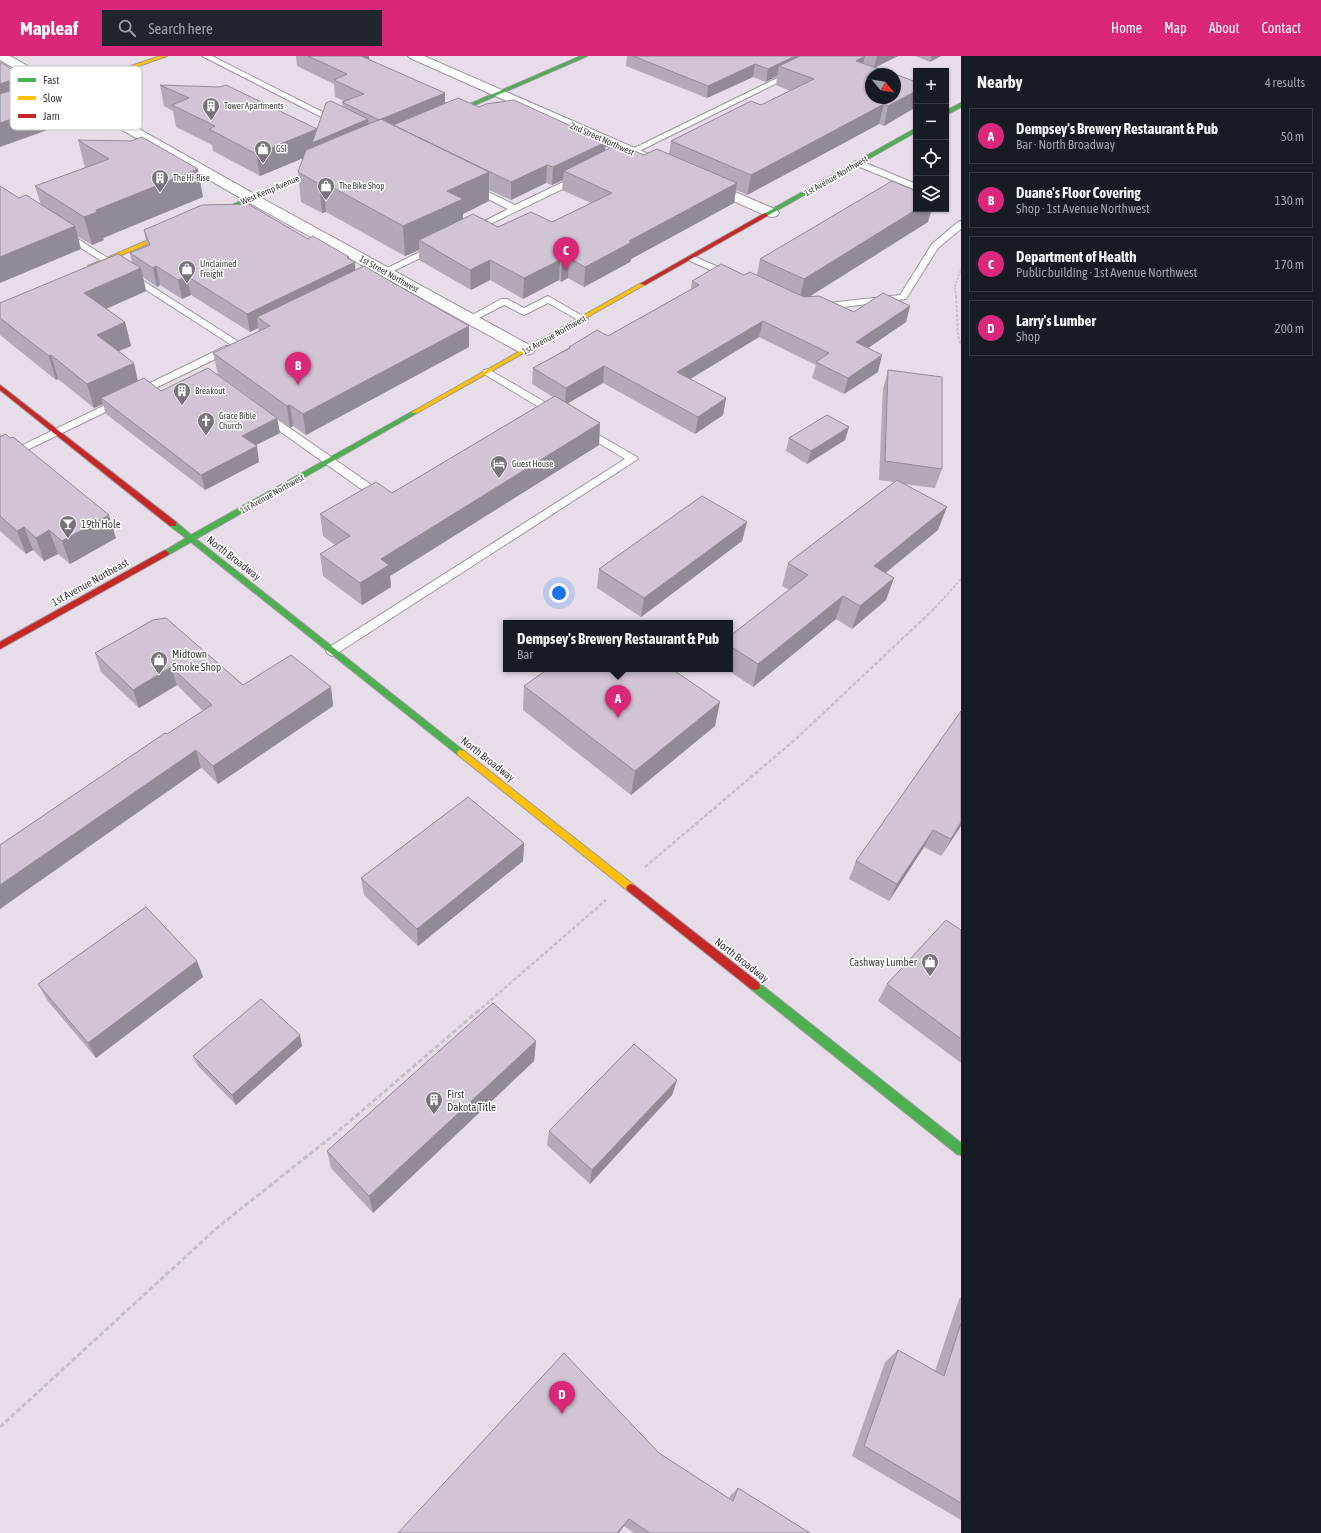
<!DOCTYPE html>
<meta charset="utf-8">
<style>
body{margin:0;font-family:"Asap Condensed",sans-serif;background:#20242c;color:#f1f3f6}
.controls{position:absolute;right:12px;top:12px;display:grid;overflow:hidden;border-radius:0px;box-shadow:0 1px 3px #0004}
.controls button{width:36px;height:36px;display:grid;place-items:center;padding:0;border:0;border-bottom:1px solid #363941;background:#171b24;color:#f1f3f6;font:20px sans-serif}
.compass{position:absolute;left:865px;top:12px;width:36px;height:36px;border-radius:50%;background:#171b24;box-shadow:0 1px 3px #0004;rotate:120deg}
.you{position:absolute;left:559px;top:537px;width:14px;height:14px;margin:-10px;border:3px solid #fff;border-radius:50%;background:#1a73e8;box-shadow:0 0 0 6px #1a73e833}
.badge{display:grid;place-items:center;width:26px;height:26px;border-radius:50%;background:#db2777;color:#fff;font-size:13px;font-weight:700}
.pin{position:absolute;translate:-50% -33px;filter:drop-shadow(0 1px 2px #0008)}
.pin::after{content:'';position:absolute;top:21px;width:14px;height:12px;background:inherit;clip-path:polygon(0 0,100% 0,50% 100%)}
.popup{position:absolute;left:503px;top:564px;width:230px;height:52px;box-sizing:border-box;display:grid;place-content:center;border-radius:0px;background:#171b24;filter:drop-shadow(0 1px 3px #0005);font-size:13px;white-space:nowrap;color:#9ea1a6}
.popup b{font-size:15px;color:#f1f3f6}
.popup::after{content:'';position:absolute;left:50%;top:100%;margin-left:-8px;border:8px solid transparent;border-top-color:#171b24}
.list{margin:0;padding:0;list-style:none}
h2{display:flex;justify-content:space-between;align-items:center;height:52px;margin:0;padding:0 16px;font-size:17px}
h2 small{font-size:13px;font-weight:400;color:#9ea1a6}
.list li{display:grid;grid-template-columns:26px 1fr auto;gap:12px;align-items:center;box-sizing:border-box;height:56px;margin:0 8px 8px;padding:0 8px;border:1px solid #363941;border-radius:0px}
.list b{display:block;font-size:15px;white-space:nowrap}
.list p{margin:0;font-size:13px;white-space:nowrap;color:#9ea1a6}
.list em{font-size:13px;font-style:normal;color:#9ea1a6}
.icon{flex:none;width:22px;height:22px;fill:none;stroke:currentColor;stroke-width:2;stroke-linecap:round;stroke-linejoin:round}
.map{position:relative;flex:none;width:961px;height:1477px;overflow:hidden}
header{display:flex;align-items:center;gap:24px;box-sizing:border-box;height:56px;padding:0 20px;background:#db2777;color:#fff}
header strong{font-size:19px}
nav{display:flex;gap:22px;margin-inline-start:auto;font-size:14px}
.search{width:280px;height:36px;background:#20242c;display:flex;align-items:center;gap:10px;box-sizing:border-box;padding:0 14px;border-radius:0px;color:#9ea1a6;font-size:15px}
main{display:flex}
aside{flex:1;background:#171b24}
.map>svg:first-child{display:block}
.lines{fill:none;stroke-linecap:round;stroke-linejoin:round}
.lane-casing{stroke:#9d979f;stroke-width:2}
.street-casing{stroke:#9d979f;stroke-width:2}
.fast-casing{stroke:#9d979f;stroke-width:2}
.slow-casing{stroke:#9d979f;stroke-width:2}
.jam-casing{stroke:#9d979f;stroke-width:2}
.path-far3{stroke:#c4c1c6;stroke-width:1.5;stroke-dasharray:2.5 1;stroke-linecap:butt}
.path-far2{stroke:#c4c1c6;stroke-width:2;stroke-dasharray:3 1.5;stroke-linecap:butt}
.path-far1{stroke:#c4c1c6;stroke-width:2.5;stroke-dasharray:4 2;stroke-linecap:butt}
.path{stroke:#c4c1c6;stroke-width:3;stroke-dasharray:5 2.5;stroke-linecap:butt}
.lane{fill:#fbfafc;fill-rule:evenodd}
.street{fill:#fbfafc;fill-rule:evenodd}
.fast{fill:#4caf50;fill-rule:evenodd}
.slow{fill:#ffc107;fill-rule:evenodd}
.jam{fill:#c62828;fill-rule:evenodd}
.wall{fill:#b4a9b7;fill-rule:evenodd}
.shaded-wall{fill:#928a95}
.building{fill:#d1c5d5;stroke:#928a95}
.labels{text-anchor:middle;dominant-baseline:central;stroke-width:3;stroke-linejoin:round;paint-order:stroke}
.far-poi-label{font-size:9px;fill:#403a42;stroke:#fff;text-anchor:start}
.far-street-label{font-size:9px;fill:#403a42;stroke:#fff}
.poi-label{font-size:11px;fill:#403a42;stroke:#fff;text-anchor:start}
.street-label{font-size:11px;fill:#403a42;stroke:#fff}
.key{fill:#fff;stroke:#c6c4c6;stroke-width:1}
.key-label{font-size:11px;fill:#403a42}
</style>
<header>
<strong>Mapleaf</strong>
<div class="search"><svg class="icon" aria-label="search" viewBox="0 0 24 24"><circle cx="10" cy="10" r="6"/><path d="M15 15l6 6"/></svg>Search here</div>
<nav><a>Home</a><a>Map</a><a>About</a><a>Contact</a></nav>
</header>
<main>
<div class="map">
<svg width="961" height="1477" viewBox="0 0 961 1477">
<rect width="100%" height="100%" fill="#e6dde8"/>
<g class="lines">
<defs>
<path id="lane" d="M202 0H212L344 67 340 69H337Z
M822 0H832L623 103H617L616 101Z
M855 105H861L916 128V134L855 109 854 107Z
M580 118 584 121 583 123 474 176 471 177 467 174 508 153 470 134 469 132 470 130H476L515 149Z
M961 165V173L938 192 906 243 820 254 815 251 820 248 900 239 932 188 958 166Z
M64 174 242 288 241 290H234L235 292 234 294 0 407V400L226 290H233L61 179 60 177 61 175Z
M436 188 441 191 439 193 377 223H371L369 221Z
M691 199 734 218 736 220 731 223 728 222 688 204 686 202Z
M548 240 588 263 583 266 580 265 548 247 524 259 504 249 473 265 470 266 465 263 501 243H507L524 252Z
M488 313 562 356 563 358 562 360H554L484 318 483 316 484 314Z
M264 356 268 357 386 439 388 442 386 445H378L260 361 259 359 260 357Z
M583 370 637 401 638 403 336 598 332 600 328 598 326 595 328 592 625 403 579 375 578 373Z"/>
<path id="street" d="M0 0H10L256 139 533 291 535 294 533 297 527 299 521 297 246 145 0 4Z
M408 0H424L660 103 662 106 660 109H650L410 2Z
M707 124 777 154 779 157 777 160 772 161 767 160 702 131 700 128 702 125Z"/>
<path id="fast" d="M581 0H587L447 61 442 60Z
M961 47V51L946 59V55Z
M916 72V76L767 160 762 159Z
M324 109 329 110 209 162 204 161Z
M415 354 418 356 417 357 196 483 464 695 465 697 464 699H458L191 486 168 499 165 500 161 497 186 482 170 470V466H176L191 479Z
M755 926 759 927 961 1087V1099L957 1098 751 933 750 930 751 927Z"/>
<path id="slow" d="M160 0H167L0 59V55Z
M174 173 176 174V176L93 211 88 210Z
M641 227 646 228 417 357H413L412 356Z
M461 694 464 695 634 829 636 832 634 835 631 836 628 835 458 699 457 697 458 695Z"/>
<path id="jam" d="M765 157 768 159 767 160 645 229 640 228Z
M0 329 176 466V470H170L0 334Z
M165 494 169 497 168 499 0 593V586Z
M631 828 634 829 759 927 760 930 759 933 755 934 751 933 628 835 626 832 628 829Z"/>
</defs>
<use href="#lane" class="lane-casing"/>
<use href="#street" class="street-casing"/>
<use href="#fast" class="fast-casing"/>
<use href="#slow" class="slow-casing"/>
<use href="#jam" class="jam-casing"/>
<path class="path-far3" d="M956 241 955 230 961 213"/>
<path class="path-far2" d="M956 240 958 280 961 289
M935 552 961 523"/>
<path class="path-far1" d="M645 811 797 682 936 551
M477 956 606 844"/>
<path class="path" d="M0 1371 218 1171 335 1078 478 955"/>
<use href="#lane" class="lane"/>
<use href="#street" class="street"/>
<use href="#fast" class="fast"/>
<use href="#slow" class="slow"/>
<use href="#jam" class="jam"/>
</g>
<path class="wall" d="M296 0H369V4L445 48 479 51 606 86 605 95 627 94 644 99 669 98 671 85 761 49 790 35 776 29 777 20 766 26 753 21 707 42 626 10 627 0H898L876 11 916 26V51L884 70 879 68 747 139 736 134 734 147 631 203 630 206 584 231 568 222 561 226 559 224 523 243 490 224 471 234 419 204V194L405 200 326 156 322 157 301 146 298 116 303 102 260 120 213 95 212 89 176 71 173 55 164 50 160 29 317 73 343 51 342 46 345 45 335 41 334 28 297 10ZM563 124 562 134 591 147 552 166 498 171 463 163V158L489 145V134L511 144 546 127 552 129Z
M915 0H941L930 6Z
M78 84 203 141 103 182 104 184 92 189 77 180 81 193 19 142 41 149 35 130 85 112Z
M928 166 809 241 854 256 910 250 906 266 868 292 878 316 844 338 812 322 816 309 759 281 690 323 726 342 723 359 695 378 603 327 567 347 600 367 599 389 390 520 391 531 362 549 323 520 320 498 335 489 323 480 320 458 392 437 553 341 532 328 533 312 568 292 569 291 608 280 691 233 692 225 744 219H757L760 203Z
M144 174 308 183 355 206V214L469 291 306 379 293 370 290 372 277 362 280 377 255 389 259 406 205 434 106 358 103 348 94 352 58 323 56 324 0 279V247L132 207 130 197 147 190ZM143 221 157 231 160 229 182 243 191 239 250 276 258 272 259 275 213 297 218 319 252 343 161 335 138 325 118 295 131 290 125 266 106 253 146 235Z
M888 314 942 413 935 432 904 428 938 474 886 517V544L852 573 836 563 753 631 726 613H730V580L789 534 782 530 788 507 894 426 879 424 883 333Z
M849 371 845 384 807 408 786 395 789 382Z
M0 377 1 380 116 482 70 508 58 498 44 505 33 494 26 498 0 475Z
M747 466 742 485 641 561 597 532 599 513Z
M153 564 243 629 331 631 333 650 218 728 167 678 203 655 177 629 139 652 101 616 95 597Z
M524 630 715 670 631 739 523 654Z
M961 655V770L941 800 924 791 889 845 849 823 856 805Z
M524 787 523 805 418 890 364 839 361 822Z
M961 874V1007L878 945 887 928Z
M197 905 203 921 96 1002 47 944 38 928Z
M536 985 534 1005 373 1157 331 1112 327 1095Z
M302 990 236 1049 198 1010 193 1000Z
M677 1024 672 1039 590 1128 547 1089 549 1075Z
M961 1241V1464L852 1400 885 1306 898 1294 935 1315 959 1243Z
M659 1397 729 1443 730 1440 738 1432 810 1477H634L624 1470Z"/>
<path class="shaded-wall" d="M359 0H369L370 12Z
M795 0H816L779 10 777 20 766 26 768 13Z
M865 0 860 19 856 5Z
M877 0H898L874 12Z
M932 0H941L930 6Z
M755 8 753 21 707 42 708 30Z
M23 20 29 41 0 51V28Z
M916 35V51L884 70 888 50Z
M445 37V53L399 73 379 64Z
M64 44 70 66 0 91V67Z
M884 48 879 68 747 139 751 119Z
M368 63 370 86 313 98 260 120 256 98 317 73Z
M606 86 604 104 564 115 563 124 552 129 553 111Z
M547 109 546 127 511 144V126Z
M198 113 203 141 103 182 104 184 92 189 84 161 96 154Z
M489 116V145L463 158V173L419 184V194L405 200 403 170 447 135Z
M323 126 326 156 322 157 319 128Z
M737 127 734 147 631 203 630 206 584 231 585 211 629 185Z
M917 153H932L928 166 799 247 804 223Z
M75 170 81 193 0 227V201Z
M349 201V209L355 206 356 225 257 261 258 272 250 276 247 258Z
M569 202 568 222 561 226 562 205Z
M490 204V224L471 234 470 214Z
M560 204 559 224 523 243 524 222Z
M156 210 160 229 157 231 153 212Z
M141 212 146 235 90 260 84 237Z
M187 220 191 239 182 243 178 224Z
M910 250 906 266 852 303 856 286Z
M763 265 759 281 674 333 677 316Z
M125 266 131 290 103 302 97 279Z
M469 270V291L306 379 303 358Z
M51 299 58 323 56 324 49 300Z
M882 299 878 316 844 338 848 322Z
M134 307 139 330 101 342 103 348 94 352 87 328Z
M604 310 603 327 565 349 566 332Z
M726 342 723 359 695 378 698 361Z
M290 349 293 370 290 372 287 350Z
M277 362 280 377 245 395 242 380Z
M600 367 599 389 390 520 391 531 362 549 360 527 381 503Z
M849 371 845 384 807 408 811 395Z
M257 390 259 406 205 434 201 419Z
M947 451 938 474 866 532 874 510Z
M109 459 116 482 70 508 62 485Z
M747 466 742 485 641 561 644 542Z
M24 471 33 494 26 498 17 475Z
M49 474 58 498 44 505 36 482Z
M894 522 886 544 852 573 860 550Z
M843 540 836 563 753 631 758 608Z
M171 611 177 629 139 652 133 634Z
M331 631 333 650 218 728 213 710Z
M720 646 715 670 631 739 635 715Z
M196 694 201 712 0 853V829Z
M961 766V770L941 800Z
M933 774 924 791 889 845 897 828Z
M524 787 523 805 418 890 417 873Z
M197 905 203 921 96 1002 88 987Z
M300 979 302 990 236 1049 232 1039Z
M536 985 534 1005 373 1157 369 1140Z
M677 1024 672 1039 590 1128 592 1114Z
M629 1463 619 1477H617Z"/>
<path class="building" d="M308 0H361L445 37 379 64 342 46 364 38 334 24 347 18Z
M633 0H795L768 13 755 8 708 30Z
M800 0H865L856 5 894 18H871V42H895V18L916 26V35L888 50 884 48 751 119 671 85 751 45 761 49 814 23 779 10Z
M0 6 23 20 0 28Z
M35 27 64 44 0 67V38Z
M160 29 219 31 226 29 317 73 326 47 331 45 368 63 312 87 317 73 256 98 209 73 215 70 172 49 189 42Z
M458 42 479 51 486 48 514 44 606 86 553 111 547 109 511 126 393 69Z
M381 63 489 116 447 135 463 143 403 170 323 126 319 128 298 116 306 94Z
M142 81 198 113 96 154 97 156 84 161 35 130 109 103 78 84 131 85Z
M616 89 627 94 630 93 644 99 657 93 737 127 629 185 632 186 585 211 569 202 562 205 560 204 524 222 490 204 470 214 419 184 473 158 498 171 531 156 552 166 612 137 564 115Z
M892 125 916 135V153H917L804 223 760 203Z
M0 130 19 142 26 139 75 170 0 201Z
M248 148 308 183 313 180 349 201 347 202 355 206 247 258 187 220 178 224 156 210 153 212 130 197 150 189 144 174 202 149Z
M118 198 141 212 84 237 125 266 97 279 134 307 87 328 51 299 49 300 0 262V247Z
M721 208 744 219 750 216 804 241 819 240 854 256 883 237 910 250 856 286 882 299 848 322 816 306 829 297 763 265 677 316 726 342 698 361 604 310 566 332 533 312 570 292 569 291 597 274 608 280 699 229 692 225Z
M364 210 469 270 303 358 290 349 287 350 213 297 270 270 257 261Z
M208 312 277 362 242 380 257 390 201 419 101 342 144 322 161 335Z
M888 314 942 321V413L885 405Z
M555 340 600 367 381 503 389 509 360 527 320 498 350 480 320 458 376 426 392 437Z
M827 359 849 371 811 395 789 382Z
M6 378 10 382 13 381 109 459 62 485 49 474 36 482 24 471 17 475 0 460V381Z
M897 424 947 451 874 510 894 522 860 550 843 540 758 608 730 590V580L808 519 788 507Z
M702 440 747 466 644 542 599 513Z
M166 562 243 629 291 599 331 631 213 710 196 694 0 829V789L165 677 167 678 212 649 171 611 133 634 95 597 153 564Z
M548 613H672L720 646 635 715 524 630Z
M961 655V766L951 783 933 774 897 828 856 805Z
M468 741 524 787 417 873 361 822Z
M146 851 197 905 88 987 38 928Z
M946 864 961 874V983L887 928Z
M261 943 300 979 232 1039 193 1000Z
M493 947 536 985 369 1140 327 1095Z
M634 988 677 1024 592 1114 549 1075Z
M961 1267V1447L864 1390 898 1294 944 1320Z
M564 1297 659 1397 733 1445 738 1432 810 1477H650L629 1463 617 1477H398Z"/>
<defs>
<symbol id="building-pin" viewBox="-11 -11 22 30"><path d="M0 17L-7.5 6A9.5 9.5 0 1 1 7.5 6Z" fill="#7a737c" stroke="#fff"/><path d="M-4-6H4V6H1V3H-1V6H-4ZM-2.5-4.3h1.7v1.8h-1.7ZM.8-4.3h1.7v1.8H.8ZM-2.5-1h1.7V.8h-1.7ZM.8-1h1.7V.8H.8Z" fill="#fff"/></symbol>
<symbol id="shop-pin" viewBox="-11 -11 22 30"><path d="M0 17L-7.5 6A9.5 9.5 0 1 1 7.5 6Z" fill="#7a737c" stroke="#fff"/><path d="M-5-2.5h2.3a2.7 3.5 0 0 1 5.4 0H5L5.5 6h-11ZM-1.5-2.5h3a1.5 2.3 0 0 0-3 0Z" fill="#fff"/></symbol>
<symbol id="church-pin" viewBox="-11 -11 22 30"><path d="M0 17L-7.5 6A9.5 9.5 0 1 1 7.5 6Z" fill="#7a737c" stroke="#fff"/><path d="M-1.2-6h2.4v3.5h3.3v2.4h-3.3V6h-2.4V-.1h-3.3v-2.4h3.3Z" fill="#fff"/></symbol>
<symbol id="hotel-pin" viewBox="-11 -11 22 30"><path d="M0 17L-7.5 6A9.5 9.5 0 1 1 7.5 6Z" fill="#7a737c" stroke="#fff"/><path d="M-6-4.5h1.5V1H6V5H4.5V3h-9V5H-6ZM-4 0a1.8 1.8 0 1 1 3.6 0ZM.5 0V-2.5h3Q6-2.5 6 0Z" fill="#fff"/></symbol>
<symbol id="bar-pin" viewBox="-11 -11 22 30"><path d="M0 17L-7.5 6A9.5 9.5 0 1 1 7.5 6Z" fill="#7a737c" stroke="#fff"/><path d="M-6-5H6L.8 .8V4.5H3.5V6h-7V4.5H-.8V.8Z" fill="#fff"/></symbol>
</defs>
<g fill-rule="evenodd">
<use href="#building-pin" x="201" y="40" width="20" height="27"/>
<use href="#shop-pin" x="253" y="83" width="20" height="27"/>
<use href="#building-pin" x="150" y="112" width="20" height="27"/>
<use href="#shop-pin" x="316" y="120" width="20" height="27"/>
<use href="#shop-pin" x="177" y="203" width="20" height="27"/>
<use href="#building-pin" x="172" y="325" width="20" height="27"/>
<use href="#church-pin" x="196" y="355" width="20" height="27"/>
<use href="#hotel-pin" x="489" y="398" width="20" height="27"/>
<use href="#bar-pin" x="58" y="458" width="20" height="27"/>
<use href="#shop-pin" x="149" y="594" width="20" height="27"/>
<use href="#shop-pin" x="920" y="896" width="20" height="27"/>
<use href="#building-pin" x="424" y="1034" width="20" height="27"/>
</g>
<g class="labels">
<g class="far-poi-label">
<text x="224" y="50">Tower Apartments</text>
<text x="276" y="93">GSI</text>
<text x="173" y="122">The Hi-Rise</text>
<text x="339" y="130">The Bike Shop</text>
<text x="200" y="208">Unclaimed<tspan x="200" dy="10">Freight</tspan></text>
<text x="195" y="335">Breakout</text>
<text x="219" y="360">Grace Bible<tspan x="219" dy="10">Church</tspan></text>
<text x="512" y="408">Guest House</text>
</g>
<g class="far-street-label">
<text transform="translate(602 83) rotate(24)">2nd Street Northwest</text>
<text transform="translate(836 120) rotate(-30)">1st Avenue Northwest</text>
<text transform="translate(270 134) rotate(-23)">West Kemp Avenue</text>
<text transform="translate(389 218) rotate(29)">1st Street Northwest</text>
<text transform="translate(554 279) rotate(-29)">1st Avenue Northwest</text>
<text transform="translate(272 438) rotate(-29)">1st Avenue Northwest</text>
</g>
<g class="poi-label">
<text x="81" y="468">19th Hole</text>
<text x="172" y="598">Midtown<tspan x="172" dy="13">Smoke Shop</tspan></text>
<text x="917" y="906" text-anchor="end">Cashway Lumber</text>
<text x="447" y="1038">First<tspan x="447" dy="13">Dakota Title</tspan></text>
</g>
<g class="street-label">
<text transform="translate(234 502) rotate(38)">North Broadway</text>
<text transform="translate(90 526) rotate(-29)">1st Avenue Northeast</text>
<text transform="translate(488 703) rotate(38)">North Broadway</text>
<text transform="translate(742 904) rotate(38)">North Broadway</text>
</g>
</g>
<rect x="10" y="10" width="132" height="64" rx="6" class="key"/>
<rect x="18" y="22" width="18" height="4" fill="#4caf50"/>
<rect x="18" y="40" width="18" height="4" fill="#ffc107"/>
<rect x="18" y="58" width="18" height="4" fill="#c62828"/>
<g class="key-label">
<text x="43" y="28">Fast</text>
<text x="43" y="46">Slow</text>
<text x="43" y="64">Jam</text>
</g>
</svg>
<div class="controls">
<button>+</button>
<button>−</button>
<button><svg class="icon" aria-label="locate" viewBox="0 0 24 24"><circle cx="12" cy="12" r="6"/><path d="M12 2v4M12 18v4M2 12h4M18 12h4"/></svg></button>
<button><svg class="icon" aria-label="layers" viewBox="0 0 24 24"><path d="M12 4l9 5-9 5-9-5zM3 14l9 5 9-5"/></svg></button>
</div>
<svg class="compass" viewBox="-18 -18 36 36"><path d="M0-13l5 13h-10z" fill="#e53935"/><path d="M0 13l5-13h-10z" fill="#9ea1a6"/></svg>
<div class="you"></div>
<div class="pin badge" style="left:618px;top:662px">A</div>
<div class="popup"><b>Dempsey's Brewery Restaurant &amp; Pub</b>Bar</div>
<div class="pin badge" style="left:298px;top:329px">B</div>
<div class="pin badge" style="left:566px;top:214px">C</div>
<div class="pin badge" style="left:562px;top:1358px">D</div>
</div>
<aside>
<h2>Nearby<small>4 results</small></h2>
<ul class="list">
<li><span class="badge">A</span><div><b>Dempsey's Brewery Restaurant &amp; Pub</b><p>Bar · North Broadway</p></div><em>50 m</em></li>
<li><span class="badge">B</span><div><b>Duane's Floor Covering</b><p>Shop · 1st Avenue Northwest</p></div><em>130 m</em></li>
<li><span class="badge">C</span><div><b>Department of Health</b><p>Public building · 1st Avenue Northwest</p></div><em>170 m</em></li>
<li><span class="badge">D</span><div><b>Larry's Lumber</b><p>Shop</p></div><em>200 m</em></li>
</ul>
</aside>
</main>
